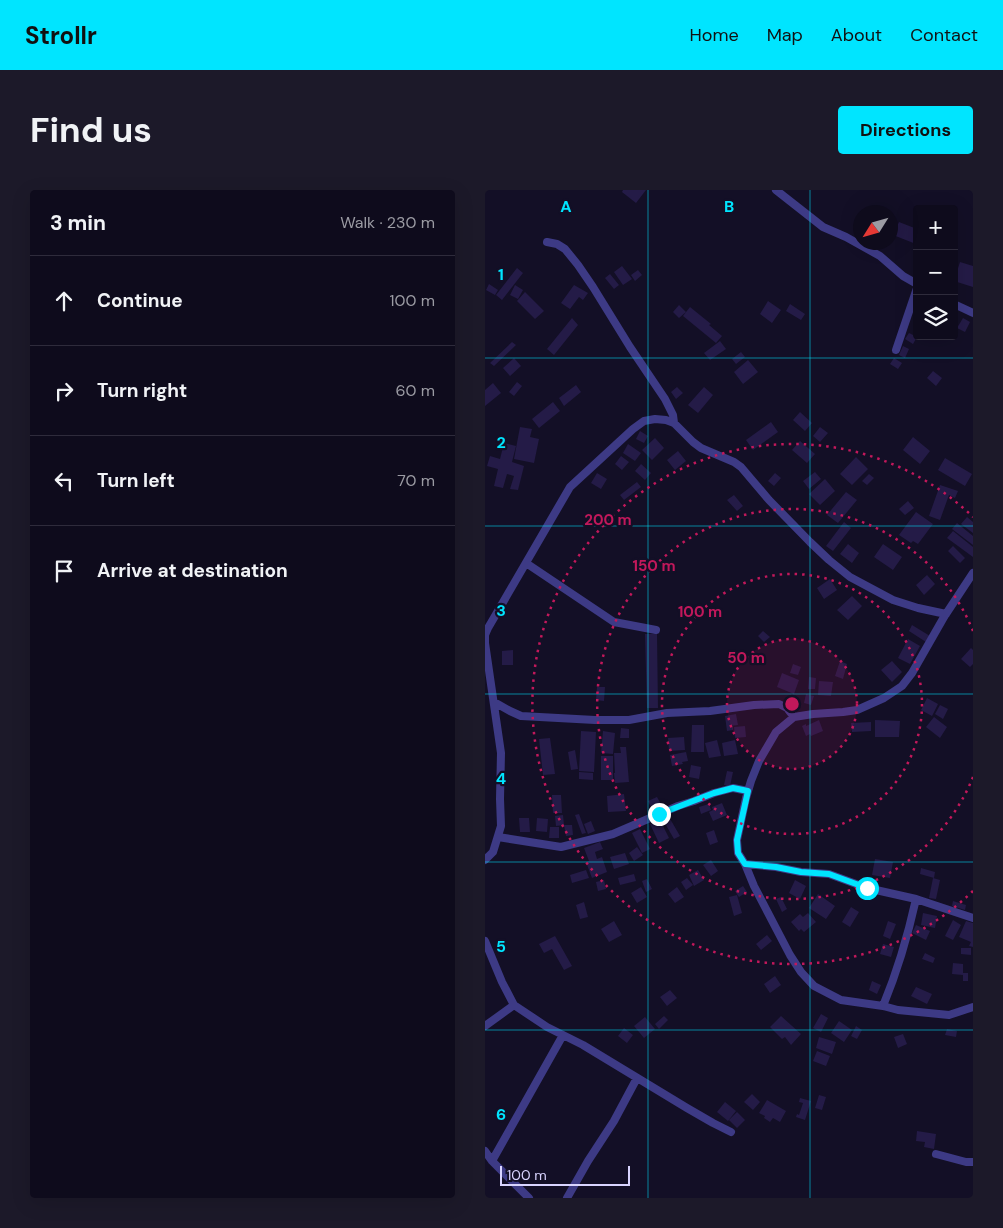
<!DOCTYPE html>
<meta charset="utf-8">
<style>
body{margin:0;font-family:"DM Sans",sans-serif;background:#1c1929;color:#f1f3f6}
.controls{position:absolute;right:15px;top:15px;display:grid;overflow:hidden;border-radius:5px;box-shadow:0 5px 20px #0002}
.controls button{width:45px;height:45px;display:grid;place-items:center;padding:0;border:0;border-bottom:1px solid #2e2b3b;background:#0e0b1c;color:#f1f3f6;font:25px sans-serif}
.compass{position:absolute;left:368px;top:15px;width:45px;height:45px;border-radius:50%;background:#0e0b1c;box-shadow:0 5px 20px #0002;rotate:233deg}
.scale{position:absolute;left:15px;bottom:12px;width:130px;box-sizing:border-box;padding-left:5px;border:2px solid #d9d4ff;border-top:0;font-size:14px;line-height:18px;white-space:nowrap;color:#d9d4ff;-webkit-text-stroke:4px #130f26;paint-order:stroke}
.stop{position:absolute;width:15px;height:15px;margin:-11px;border:4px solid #00e5ff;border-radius:50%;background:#fff}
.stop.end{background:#00e5ff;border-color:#fff;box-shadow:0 1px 5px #0008}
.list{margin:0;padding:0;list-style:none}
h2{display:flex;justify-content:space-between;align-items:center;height:65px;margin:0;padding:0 20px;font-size:21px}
h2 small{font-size:16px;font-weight:400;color:#9b9ba3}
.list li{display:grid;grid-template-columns:32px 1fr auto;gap:15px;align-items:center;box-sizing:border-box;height:90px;padding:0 20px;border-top:1px solid #2e2b3b}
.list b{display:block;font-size:19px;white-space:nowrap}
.list em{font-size:16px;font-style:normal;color:#9b9ba3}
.icon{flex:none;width:28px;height:28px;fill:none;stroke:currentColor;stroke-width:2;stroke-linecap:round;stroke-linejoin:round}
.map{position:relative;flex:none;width:488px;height:1008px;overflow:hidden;border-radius:5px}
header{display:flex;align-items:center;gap:30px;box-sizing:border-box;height:70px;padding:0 25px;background:#00e5ff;color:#111}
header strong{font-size:24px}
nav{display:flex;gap:28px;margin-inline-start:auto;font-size:18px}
.intro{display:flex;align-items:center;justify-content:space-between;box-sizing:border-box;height:120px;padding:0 30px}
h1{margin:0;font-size:35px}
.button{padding:12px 22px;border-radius:5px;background:#00e5ff;color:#111;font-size:18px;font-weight:700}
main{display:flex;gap:30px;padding:0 30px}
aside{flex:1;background:#0e0b1c;border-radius:5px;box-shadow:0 5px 20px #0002}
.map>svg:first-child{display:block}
.building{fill:#241b47}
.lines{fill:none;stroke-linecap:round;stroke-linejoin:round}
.street{stroke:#3d3a85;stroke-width:8}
.route{stroke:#00e5ff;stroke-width:6}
.grid{fill:none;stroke:#00e5ff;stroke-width:1;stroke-opacity:0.55}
.ring{fill:none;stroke:#c2185b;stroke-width:2.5;stroke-dasharray:2.5 5}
.grid-label{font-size:16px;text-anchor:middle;font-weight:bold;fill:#00e5ff;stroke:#130f26;stroke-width:4.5;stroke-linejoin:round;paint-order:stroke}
.centre{fill:#c2185b;stroke:#130f26;stroke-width:2.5}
.ring-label{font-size:15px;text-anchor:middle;font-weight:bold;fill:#c2185b;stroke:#130f26;stroke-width:4.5;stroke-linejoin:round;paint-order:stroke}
</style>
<header>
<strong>Strollr</strong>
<nav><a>Home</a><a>Map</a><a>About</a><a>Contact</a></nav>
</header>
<div class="intro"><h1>Find us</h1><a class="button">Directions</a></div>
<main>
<aside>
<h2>3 min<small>Walk · 230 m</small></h2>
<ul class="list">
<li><svg class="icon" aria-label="ahead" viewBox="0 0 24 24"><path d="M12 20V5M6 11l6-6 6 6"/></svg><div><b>Continue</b></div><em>100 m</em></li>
<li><svg class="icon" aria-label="right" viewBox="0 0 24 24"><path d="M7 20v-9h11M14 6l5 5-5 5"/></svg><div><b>Turn right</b></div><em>60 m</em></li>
<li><svg class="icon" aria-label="left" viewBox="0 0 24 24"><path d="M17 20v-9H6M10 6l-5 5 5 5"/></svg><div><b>Turn left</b></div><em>70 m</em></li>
<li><svg class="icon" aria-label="arrive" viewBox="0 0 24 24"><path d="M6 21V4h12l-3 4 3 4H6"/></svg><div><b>Arrive at destination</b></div></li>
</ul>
</aside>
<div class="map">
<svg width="488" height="1008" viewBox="0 0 488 1008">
<rect width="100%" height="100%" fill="#130f26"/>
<path class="building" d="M138 0H161L151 13 137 2Z
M414 32 432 39 431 54 408 45Z
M475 72 488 76V97L469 91Z
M137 76 147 89 138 95 129 82Z
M32 78 38 83 17 110 11 105Z
M153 80 157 85 150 91 146 85Z
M125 84 134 95 129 99 120 88Z
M4 94 13 100 10 105 1 100Z
M30 95 38 100 33 109 25 105Z
M89 95 103 103 98 110 94 107 85 119 76 113Z
M40 102 59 121 50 129 32 111Z
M283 111 296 120 287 133 275 124Z
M305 114 320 124 316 130 301 121Z
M194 115 201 122 194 128 188 122Z
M205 117 226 134 224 135 237 146 231 153 198 126Z
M87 128 93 135 69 165 62 159Z
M478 128 485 132 480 142 472 138Z
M424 143 432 147 428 154 420 149Z
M235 151 241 159 225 170 219 163Z
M27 152 31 155 9 176 5 173Z
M418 156 424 159 420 168 414 165Z
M256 162 260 167 251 174 247 169Z
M29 168 36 176 25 186 18 178Z
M409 168 417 173 413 179 405 174Z
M263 170 273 182 258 194 249 182Z
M448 181 457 188 451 196 442 188Z
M32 192 37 196 29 206 24 202Z
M8 193 16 203 0 216V200Z
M91 195 96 202 79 216 74 208Z
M192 197 198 203 191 209 186 202Z
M219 197 228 205 213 223 203 215Z
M68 212 75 221 54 238 47 229Z
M315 222 327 233 320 241 308 230Z
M286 232 293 242 268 260 261 250Z
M35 237 47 239 45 247 54 249 49 273 29 269Z
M335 237 343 243 335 252 328 246Z
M155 241 163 246 159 253 151 249Z
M428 247 445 261 435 274 418 260Z
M170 248 179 258 167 270 157 260Z
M315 251 330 264 322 273 307 260Z
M19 253 31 256 27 272 39 276 33 300 25 299 29 286 22 284 18 298 9 296 13 279 2 276 5 266 15 269Z
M143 254 156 263 150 271 138 263Z
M193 261 201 271 190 280 182 270Z
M136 266 144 272 137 280 130 274Z
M371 267 383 279 367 295 355 284Z
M460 268 487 284 480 296 453 280Z
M156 274 166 283 160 290 150 281Z
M330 282 336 289 324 299 318 291Z
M112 283 122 289 116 299 106 293Z
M290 283 296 288 289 296 283 291Z
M384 284 389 288 382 295 377 291Z
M340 289 350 301 335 315 324 304Z
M152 292 156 297 139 310 135 305Z
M455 295 473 301 470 308 464 305 455 330 444 326Z
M361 302 372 310 353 333 342 325Z
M249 305 258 316 252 321 242 310Z
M423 311 429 318 420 325 414 319Z
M431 322 448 334 433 354 428 351 426 353 414 345Z
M482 327 488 332V343L476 334Z
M359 332 366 338 348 361 341 356Z
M472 333 488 346V355L467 339Z
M468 341 488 357V367L462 348Z
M363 354 374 363 367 373 355 364Z
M398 354 417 367 408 380 389 367Z
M468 356 480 368 475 373 463 361Z
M442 385 450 394 439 405 431 395Z
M345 389 352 400 339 409 332 398Z
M367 406 377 416 363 430 352 420Z
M427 435 445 446 441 452 424 441Z
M278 441 285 447 279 452 273 446Z
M160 444H172L173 518H162Z
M423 449 435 456 425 474 413 468Z
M486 458 488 460V474L485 477 476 469Z
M28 460V475H17V461Z
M355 471 362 474 358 489 350 486Z
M407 471 417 482 407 492 396 480Z
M308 474 316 477 313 485 305 483Z
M297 483 314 490 309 504 292 497Z
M324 487 331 488 330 499H323Z
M334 491 348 492 346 506 333 505Z
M112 497H120L119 511 111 510Z
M321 504 329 506 326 515 319 513Z
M442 508 453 514 447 526 436 520Z
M455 515 463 519 458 529 450 524Z
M251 524 253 535 245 536 248 537V540L242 541 240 526Z
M449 527 462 537 455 548 441 537Z
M334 530 338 541 326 546 325 544 321 546 317 536 321 534V536Z
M390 530 415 531 414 547H390Z
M386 532V541L367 542 366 533Z
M207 535H219V562H206Z
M260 536 261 547 250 548 249 537Z
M136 538 144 539V548H135Z
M96 541 111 542 109 582 94 581Z
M118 541 130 543 128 564 116 563Z
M199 547 200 560 184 561 183 548Z
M65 548 70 584 58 585 54 549Z
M232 550 236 566 224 568 220 553Z
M250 550 253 564 239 566 237 553Z
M135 557H141L144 592 130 593 129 583H130L129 563H136Z
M90 560 93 579 86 580 83 562Z
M201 562 203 571 197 572 198 574 187 576 185 565Z
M116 566H128V590H116Z
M206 575 216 577 214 589 204 587Z
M242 581 248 582 245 596 239 595Z
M94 582 108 583V590L94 589Z
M139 604 141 621 123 622 122 606Z
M67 605H76L77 623H68Z
M172 607 178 618 169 623 163 611Z
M237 613 242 625 228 631 224 622 228 620 227 617Z
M224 614 226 620 216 624 214 617Z
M94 624 101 643 97 644 90 625Z
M78 625 79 635 71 636 70 626Z
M184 627 195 646 189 649 178 630Z
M34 628H44L45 642H35Z
M52 628 63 629 62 642 51 641Z
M175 630 184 648 174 653 165 634Z
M106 631 110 641 103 644 99 634Z
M79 635H87L88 645 81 646Z
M65 637H74V648H64Z
M155 639 165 659 157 663 147 643Z
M229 640 233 652 225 655 221 643Z
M115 652 118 659 110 662 112 669 117 667 122 682 107 688 101 672 104 671 99 658Z
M152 657 158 665 149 671 144 663Z
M140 663 144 674 129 679 125 667Z
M390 669 408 672 405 688 387 685Z
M226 670 233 681 226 686 218 675Z
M436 678 450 682 449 688 435 684Z
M101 680 104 688 87 693 85 685Z
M213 680 219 690 209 696 204 685Z
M149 684 151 691 135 695 133 688Z
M202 688 208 695 201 700 196 692Z
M448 688 455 690 451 709 444 708Z
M162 689 167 699 161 702 157 691Z
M119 690 121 699 113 701 111 692Z
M310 690 321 696 315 709 304 703Z
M258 696 262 702 254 707 250 701Z
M156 697 162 707 152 713 146 703Z
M192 697 199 707 190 713 183 704Z
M333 704 350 716 341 729 324 718Z
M252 705 257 723 249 726 244 707Z
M296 707 302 719 297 722 291 709Z
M468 711 481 715 480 720 467 716Z
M99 712 103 727 95 729 91 715Z
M366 717 374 722 365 737 357 732Z
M323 723 331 732 319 742 316 739 314 741 306 732 315 724 318 727Z
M438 723 452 726 450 738 436 735Z
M468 730 476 735 468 750 460 746Z
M129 731 137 745 124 752 116 739Z
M403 731 411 734 405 749 398 746Z
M481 731 488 733V757L484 756 486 752 474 747Z
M431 735 445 741 441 750 427 743Z
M282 745 287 751 276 760 271 754Z
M70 746 87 776 79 780 67 759 59 763 54 754Z
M398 754 409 757 406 767 395 764Z
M476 758H486V765L476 764Z
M440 763 450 768 448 773 437 769Z
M468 773 478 774V783H483V791H478V785L467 784Z
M290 786 296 795 285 803 279 794Z
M387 791 396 795 392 804 384 800Z
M431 797 447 804 442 814 426 806Z
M185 800 192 808 182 816 175 807Z
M336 824 343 828 336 842 328 838Z
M179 826 183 830 174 839 170 834Z
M296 826 316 844 306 855 300 847 297 849 285 837Z
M160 827 170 839 159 848 149 836Z
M354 831 367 840 359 852 346 843Z
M371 836 377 840 372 849 366 846Z
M139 838 148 845 142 853 133 846Z
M462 839 472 841 471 847 460 845Z
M418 844 422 854 413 858 409 847Z
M334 847 351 852 347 864 331 858Z
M332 861 345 866 341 876 328 871Z
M267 904 275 912 268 920 259 912Z
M334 905 341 907 337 920 330 918Z
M315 908 326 911 320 930 311 927 312 924 314 925 318 913 314 912Z
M282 910 301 921 295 932 288 928 285 932 279 928 280 926 274 923Z
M240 912 251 921 243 931 232 922Z
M252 922 260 930 252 938 244 930Z
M432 941 451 944 449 959 439 957 440 952 431 951Z"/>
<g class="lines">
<path class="street" d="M291 0 338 37 361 47 395 66 418 86 432 94
M62 52 72 54 80 59 93 75 108 97 145 157 180 209 188 225 189 233
M469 114 488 123
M411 160 432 98
M41 373 129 432 171 440
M488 383 459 427 427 483 417 496 399 508 372 520 358 522 328 524 309 527 291 542 274 571 266 591 261 608 252 650 253 663 260 674 269 696 305 765 316 782 329 796 356 810 398 816 413 820 464 825 488 817
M9 512 25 521 36 526 110 530H144L182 523 225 521 269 515 294 514 302 518 309 527
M13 647 76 657 128 644 193 616 209 611 229 603 248 598 263 601
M0 670 8 662 16 636 15 609 16 563 0 453V445L3 438 85 297 148 239 159 231 170 229 181 230 189 233 208 252 216 258 249 272 256 277 284 310 325 352 344 370 365 387 408 410 433 418 461 424
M260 674 291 677 316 682 344 684 382 698 431 709 488 728
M0 751 17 792 29 815 62 837 98 855 202 918 228 933 246 942
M398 816C412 782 423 745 431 709
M0 836 29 815
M0 961 7 971 44 1008
M451 964 481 972H488
M7 971 78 845
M82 1008 103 971 129 931 152 888"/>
</g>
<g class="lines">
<path class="route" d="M174 624 229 603 248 598 263 601 252 650 253 663 260 674 291 677 316 682 344 684 382 698"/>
</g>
<path class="grid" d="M163 0V1008M325 0V1008M0 168H488M0 336H488M0 504H488M0 672H488M0 840H488"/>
<circle cx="307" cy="514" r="65" fill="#c2185b" fill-opacity=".12"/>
<g class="ring">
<circle cx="307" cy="514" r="65"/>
<circle cx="307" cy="514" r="130"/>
<path d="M488 587A195 195 0 1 1 488 441"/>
<path d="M488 701A260 260 0 1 1 488 327"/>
</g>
<g class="grid-label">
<text x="81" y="22">A</text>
<text x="244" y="22">B</text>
<text x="16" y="90">1</text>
<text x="16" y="258">2</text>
<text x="16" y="426">3</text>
<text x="16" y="594">4</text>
<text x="16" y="762">5</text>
<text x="16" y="930">6</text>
</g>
<circle cx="307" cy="514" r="8" class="centre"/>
<g class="ring-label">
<text x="123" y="335">200 m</text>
<text x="169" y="381">150 m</text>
<text x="215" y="427">100 m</text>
<text x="261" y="473">50 m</text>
</g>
</svg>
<div class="controls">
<button>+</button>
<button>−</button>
<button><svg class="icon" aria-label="layers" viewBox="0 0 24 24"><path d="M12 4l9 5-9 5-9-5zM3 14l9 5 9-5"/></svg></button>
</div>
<svg class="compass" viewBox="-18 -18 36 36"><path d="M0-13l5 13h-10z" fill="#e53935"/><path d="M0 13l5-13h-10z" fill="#9b9ba3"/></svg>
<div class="scale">100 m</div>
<div class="stop" style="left:382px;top:698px"></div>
<div class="stop end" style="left:174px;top:624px"></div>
</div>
</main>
